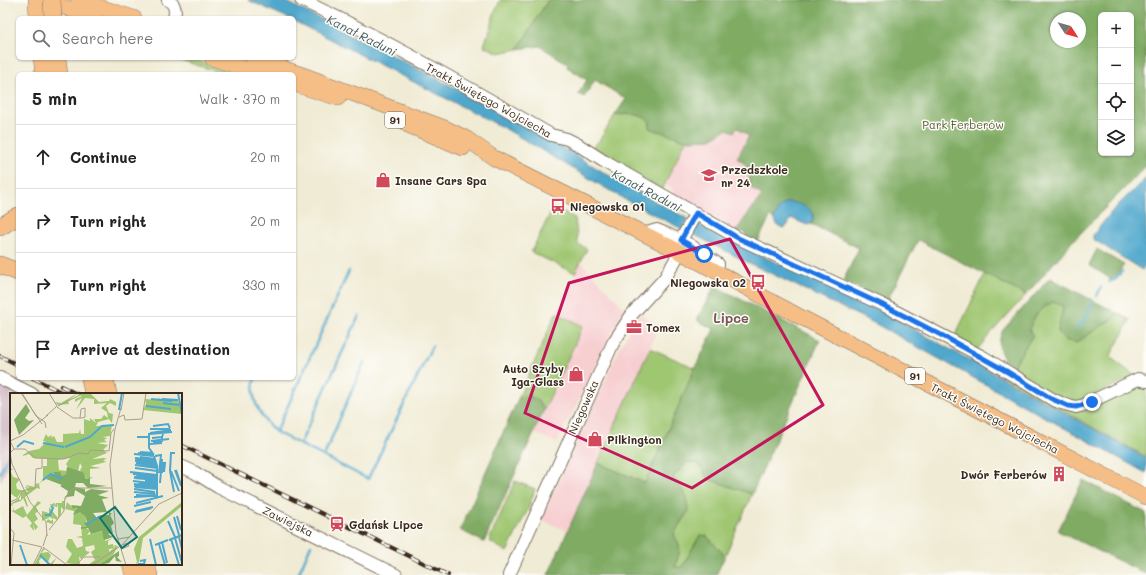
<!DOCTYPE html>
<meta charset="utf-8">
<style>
body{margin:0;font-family:Mali,sans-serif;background:#f6f6f6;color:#222}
.controls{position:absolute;right:12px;top:12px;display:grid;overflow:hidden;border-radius:6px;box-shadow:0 1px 3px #0004}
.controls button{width:36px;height:36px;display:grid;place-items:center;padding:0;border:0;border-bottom:1px solid #e0e0e0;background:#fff;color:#222;font:20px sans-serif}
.compass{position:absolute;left:1050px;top:12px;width:36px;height:36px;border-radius:50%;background:#fff;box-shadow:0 1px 3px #0004;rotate:126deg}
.stop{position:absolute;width:12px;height:12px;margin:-9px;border:3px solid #1a73e8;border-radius:50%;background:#fff}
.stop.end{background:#1a73e8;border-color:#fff;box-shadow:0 1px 4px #0008}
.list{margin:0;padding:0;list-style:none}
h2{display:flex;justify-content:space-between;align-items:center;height:52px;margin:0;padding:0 16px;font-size:17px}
h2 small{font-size:13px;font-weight:400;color:#767676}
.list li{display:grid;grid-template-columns:26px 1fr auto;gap:12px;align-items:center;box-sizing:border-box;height:64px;padding:0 16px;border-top:1px solid #e0e0e0}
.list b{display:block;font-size:15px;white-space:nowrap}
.list em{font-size:13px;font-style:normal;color:#767676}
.icon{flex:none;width:22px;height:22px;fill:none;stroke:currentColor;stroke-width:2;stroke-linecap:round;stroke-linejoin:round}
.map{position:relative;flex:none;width:1146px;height:575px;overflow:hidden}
.search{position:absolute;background:#fff;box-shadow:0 1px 3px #0004;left:16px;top:16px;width:280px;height:44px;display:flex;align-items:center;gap:10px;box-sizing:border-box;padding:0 14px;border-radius:6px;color:#767676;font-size:15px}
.panel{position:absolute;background:#fff;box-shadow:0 1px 3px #0004;left:16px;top:72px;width:280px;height:308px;border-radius:6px}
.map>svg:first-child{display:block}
.built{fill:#f7cfd1}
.industrial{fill:#d2bdc6}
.green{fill:#9fc671;stroke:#6d7848}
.forest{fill:#7fab63;stroke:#5d6a40;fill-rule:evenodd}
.water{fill:#4fa7cc;stroke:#456875}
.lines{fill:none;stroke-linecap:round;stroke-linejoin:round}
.stream{stroke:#4fa7cc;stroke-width:2.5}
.minor-casing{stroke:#7a6e5e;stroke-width:14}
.major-casing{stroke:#7a6e5e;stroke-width:16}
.highway-casing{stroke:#7a6e5e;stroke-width:18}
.minor{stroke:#fff;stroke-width:12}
.major{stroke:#f6be87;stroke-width:15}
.highway{stroke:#f6be87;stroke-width:17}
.rail-casing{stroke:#3b2a1e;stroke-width:4}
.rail{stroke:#fdfcf7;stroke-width:2.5;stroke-dasharray:8;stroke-linecap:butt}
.highway-bridge-casing{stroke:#7a6e5e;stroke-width:18;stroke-linecap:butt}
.highway-bridge{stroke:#f6be87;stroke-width:17}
.route{stroke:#1a73e8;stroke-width:5}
.marked{fill:none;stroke:#c2185b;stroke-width:3;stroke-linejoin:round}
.labels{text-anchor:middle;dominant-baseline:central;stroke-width:3;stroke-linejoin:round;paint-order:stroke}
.shield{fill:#fdfcf7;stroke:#75695f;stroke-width:1}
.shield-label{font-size:10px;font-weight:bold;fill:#3b2a1e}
.street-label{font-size:11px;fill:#3b2a1e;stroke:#fdfcf7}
.park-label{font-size:11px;fill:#595937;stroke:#fdfcf7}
.poi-label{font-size:11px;font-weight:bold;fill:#3b2a1e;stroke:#fdfcf7;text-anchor:start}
.water-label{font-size:12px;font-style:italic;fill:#435c64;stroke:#fdfcf7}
.quarter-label{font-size:13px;font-weight:bold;fill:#7b5456;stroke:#fdfcf7}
.inset-river{fill:none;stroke:#4fa7cc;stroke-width:2}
.inset-road{fill:none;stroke:#a89e8b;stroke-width:1}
.view{fill:#0f766e;fill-opacity:0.15;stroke:#0f766e;stroke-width:2}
.inset-edge{fill:none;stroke:#3b2a1e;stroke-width:2}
</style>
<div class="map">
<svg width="1146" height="575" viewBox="0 0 1146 575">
<rect width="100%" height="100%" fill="#fdfcf7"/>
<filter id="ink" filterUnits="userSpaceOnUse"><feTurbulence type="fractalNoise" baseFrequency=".025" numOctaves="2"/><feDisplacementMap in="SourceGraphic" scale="8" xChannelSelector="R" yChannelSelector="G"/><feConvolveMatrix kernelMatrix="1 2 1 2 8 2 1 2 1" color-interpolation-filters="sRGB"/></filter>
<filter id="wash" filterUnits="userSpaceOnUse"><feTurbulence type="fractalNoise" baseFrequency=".012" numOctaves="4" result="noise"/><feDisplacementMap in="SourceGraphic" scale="16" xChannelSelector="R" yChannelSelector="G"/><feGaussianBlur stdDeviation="0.9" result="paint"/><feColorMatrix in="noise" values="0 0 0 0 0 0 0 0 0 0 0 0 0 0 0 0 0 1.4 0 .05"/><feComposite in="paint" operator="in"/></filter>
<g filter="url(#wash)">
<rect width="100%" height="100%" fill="#f0ebd4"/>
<path class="built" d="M738 128 749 135 746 165 752 189 762 195 735 232 714 217 674 197 672 188 665 185 686 140 711 139 727 129Z
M581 262 624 308 591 377H590L557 443 534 433 583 326 556 313Z
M641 312 649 321 659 325 650 348 568 531 541 520 620 347 635 320Z"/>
<path class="industrial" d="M0 384 23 394H11V460L0 483Z"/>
<path class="green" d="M500 0H548L518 49 499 53 484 46 494 14Z
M175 58H190L237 74H224Z
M634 114 646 118 650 122 649 128 686 140 662 190 591 148 599 141 615 115Z
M553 208 575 218 578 244 587 249 575 273 531 252Z
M985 274 1026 295 991 333 977 350 954 338Z
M1053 302 1063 306C1063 315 1058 322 1058 331L1065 340 1076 343 1119 314 1130 320 1110 357 1135 376 1076 403 1060 399 1012 368 1033 335 1029 330C1034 315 1039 310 1053 302Z
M556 313 583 326 544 410 537 400 527 395 518 399Z
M650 348 695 368 645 483 598 463Z
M972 357 1065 408 1132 384 1146 385V457L971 359Z
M687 462 699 463 708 479 752 494 725 556 707 536 700 535 682 567 675 568C679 552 683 550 674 535L679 525 688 512 687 497 673 477Z
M515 481 535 489 529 507 507 552 489 541Z"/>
<path class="forest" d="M548 0H1145L1146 166 1071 243 1026 295 918 240 887 301 843 281 859 248 811 224 813 222 811 211C792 201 784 196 774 219L770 217 757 243 747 238 746 234 741 231 737 233 735 232 762 195 752 189 746 165 737 158 749 136 738 128 734 132 727 129 711 139 686 140 649 128 650 122C640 112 627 114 615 115L626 99 595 80 584 97 578 94 587 80 567 67 568 64 540 46 518 49ZM1101 15H1131V153H1101ZM1056 18H1080V42H1056Z
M1097 249 1124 265 1115 277 1111 279 1089 265Z
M1050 278 1119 314 1076 343 1065 340 1058 332C1058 322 1063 315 1063 306L1053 302C1039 310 1034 315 1029 330L1033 335 1012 368C1000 354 995 348 1003 330Z
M715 286 820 340 752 494 708 479 698 463 687 462 673 477 687 497 688 512 679 525 674 535C683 550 679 551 675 567H682L700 535 707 536 725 556 716 575H548L598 463 645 483 695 368 714 329 698 321V317Z
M527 395 537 400 544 410 484 542 460 530 518 399Z
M1083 480 1146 513V574L1058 531Z"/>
<path class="water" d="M248 0H283L287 2 510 116 630 188 688 219 682 229 624 199 506 129 294 21V18H288Z
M1146 178V266L1142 270 1093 239V235L1114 209Z
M788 202C799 202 821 211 811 224L807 225 791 218 788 225 783 228 778 226 774 219 779 208Z
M696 223 756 253 883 312 1146 458V473L876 324 747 262 691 233Z"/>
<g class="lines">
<path class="stream" d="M1109 282 1116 279 1122 271
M1097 296 1101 287
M1077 328 1084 320 1093 301
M255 378C249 399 261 418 276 432L368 479 432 346
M276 432 349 271
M300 444 359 316
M324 456 364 362
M0 473 11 449
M298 575 311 545"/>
</g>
</g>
<g filter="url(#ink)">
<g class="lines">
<defs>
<path id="minor" d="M168 0C175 4 176 10 174 18
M301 0C387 40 469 88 551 135L567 139 577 144 605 162 738 238 885 306 943 336 983 357 1052 399 1061 403 1076 407 1084 405 1138 379 1146 381
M643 234 657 230 669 235 690 245 718 264 717 272
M681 240 696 213
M0 378 32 394
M181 466 194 472 218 487 396 575
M509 575 613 343 633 313 665 278 680 252"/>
<path id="major" d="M43 0 95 18
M78 0 134 18
M212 58 261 74
M253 58 303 75 445 128 467 139 494 158 680 252 797 315 1146 497
M294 84 338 98
M408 125 463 148"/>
<path id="highway" d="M37 0 38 18
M42 58 44 74
M57 58 59 74
M275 74 277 66
M0 227 18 216
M0 265 18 272
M90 378 93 394
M105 378 108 394
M131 564 134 575
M146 564 149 575"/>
</defs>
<use href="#minor" class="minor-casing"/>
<use href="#major" class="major-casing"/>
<use href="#highway" class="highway-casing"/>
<use href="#minor" class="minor"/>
<use href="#major" class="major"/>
<use href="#highway" class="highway"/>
<defs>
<path id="rail" d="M0 356 18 365
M33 378 65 394
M61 386 77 394
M181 445 448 575"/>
</defs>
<use href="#rail" class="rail-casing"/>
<use href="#rail" class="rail"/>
<defs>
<path id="highway-bridge" d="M52 0 53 18"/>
</defs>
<use href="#highway-bridge" class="highway-bridge-casing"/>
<use href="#highway-bridge" class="highway-bridge"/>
</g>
</g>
<g class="lines" filter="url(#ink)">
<path class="route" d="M704 254 681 240 696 213 738 238 885 306 943 336 1006 371 1052 399 1068 406 1076 407 1092 402"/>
</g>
<path class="marked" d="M730 239 823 405 692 488 525 413 569 283Z"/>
<defs>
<symbol id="school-bare" viewBox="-9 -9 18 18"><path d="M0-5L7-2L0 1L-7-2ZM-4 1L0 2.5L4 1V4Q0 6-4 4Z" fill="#d1495b" stroke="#fdfcf7" stroke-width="2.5" paint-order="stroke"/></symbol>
<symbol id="shop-bare" viewBox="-9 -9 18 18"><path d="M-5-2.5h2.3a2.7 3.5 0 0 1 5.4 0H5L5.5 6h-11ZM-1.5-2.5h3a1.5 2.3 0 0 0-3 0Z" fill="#d1495b" stroke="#fdfcf7" stroke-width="2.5" paint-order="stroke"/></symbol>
<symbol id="bus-bare" viewBox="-9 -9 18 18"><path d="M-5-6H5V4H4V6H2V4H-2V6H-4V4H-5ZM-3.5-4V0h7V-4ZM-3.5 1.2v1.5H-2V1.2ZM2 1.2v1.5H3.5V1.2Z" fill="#d1495b" stroke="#fdfcf7" stroke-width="2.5" paint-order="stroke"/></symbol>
<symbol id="office-bare" viewBox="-9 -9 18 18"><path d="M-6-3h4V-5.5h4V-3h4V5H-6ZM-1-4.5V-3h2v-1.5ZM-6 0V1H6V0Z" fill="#d1495b" stroke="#fdfcf7" stroke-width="2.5" paint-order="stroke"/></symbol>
<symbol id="building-bare" viewBox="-9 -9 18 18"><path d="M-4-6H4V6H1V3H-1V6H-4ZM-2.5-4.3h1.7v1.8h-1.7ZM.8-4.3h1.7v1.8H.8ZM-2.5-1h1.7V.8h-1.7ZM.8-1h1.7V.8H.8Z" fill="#d1495b" stroke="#fdfcf7" stroke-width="2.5" paint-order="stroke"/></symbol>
<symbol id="station-bare" viewBox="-9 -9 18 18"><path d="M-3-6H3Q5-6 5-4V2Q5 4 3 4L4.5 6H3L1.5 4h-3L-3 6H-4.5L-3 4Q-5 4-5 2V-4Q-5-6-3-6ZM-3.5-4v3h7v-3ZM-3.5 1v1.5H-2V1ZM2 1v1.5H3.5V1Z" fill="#d1495b" stroke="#fdfcf7" stroke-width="2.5" paint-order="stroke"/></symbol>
</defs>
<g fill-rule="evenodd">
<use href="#school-bare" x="698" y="164" width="22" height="22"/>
<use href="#shop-bare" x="372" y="169" width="22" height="22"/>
<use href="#bus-bare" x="547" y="195" width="22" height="22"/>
<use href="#bus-bare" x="747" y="271" width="22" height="22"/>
<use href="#office-bare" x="623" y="316" width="22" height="22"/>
<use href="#shop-bare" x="565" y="363" width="22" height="22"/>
<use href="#shop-bare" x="584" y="428" width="22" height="22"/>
<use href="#building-bare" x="1048" y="463" width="22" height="22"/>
<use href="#station-bare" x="326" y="513" width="22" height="22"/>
</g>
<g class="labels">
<g class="shield">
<rect x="385" y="112" width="20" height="16" rx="3"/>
<rect x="905" y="368" width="20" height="16" rx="3"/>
</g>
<g class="shield-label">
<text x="395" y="120">91</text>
<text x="915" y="376">91</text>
</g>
<g class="street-label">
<text transform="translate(489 100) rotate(29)">Trakt Świętego Wojciecha</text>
<text transform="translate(583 407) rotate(-66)">Niegowska</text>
<text transform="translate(995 418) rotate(27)">Trakt Świętego Wojciecha</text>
<text transform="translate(288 521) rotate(26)">Zawiejska</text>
</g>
<g class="park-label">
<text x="963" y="124">Park Ferberów</text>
</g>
<g class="poi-label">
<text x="721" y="169">Przedszkole<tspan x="721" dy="13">nr 24</tspan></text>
<text x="395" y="180">Insane Cars Spa</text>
<text x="570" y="206">Niegowska 01</text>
<text x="746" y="282" text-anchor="end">Niegowska 02</text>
<text x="646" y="327">Tomex</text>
<text x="564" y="368" text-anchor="end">Auto Szyby<tspan x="564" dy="13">Iga-Glass</tspan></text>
<text x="607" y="439">Pilkington</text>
<text x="1047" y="474" text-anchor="end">Dwór Ferberów</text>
<text x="349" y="524">Gdańsk Lipce</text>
</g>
<g class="water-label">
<text transform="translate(362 35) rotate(27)">Kanał Raduni</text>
<text transform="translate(647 190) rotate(28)">Kanał Raduni</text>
</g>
<g class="quarter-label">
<text x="731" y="317">Lipce</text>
</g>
</g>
<g transform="translate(10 393)">
<rect width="172" height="172" fill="#f0ebd4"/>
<path d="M68 0 81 1 89 9 99 8 100 6 106 9V13L100 10 96 13 99 20 103 21 102 30 99 26 88 29 86 33 102 32 100 43 93 44 97 45 94 47 97 49 87 50 98 52 93 57 97 60 82 66 94 65 97 66 93 67 96 69 80 73 91 75 80 76V84L83 85 77 86 70 77 72 74 70 70 68 78 59 76 56 71 60 65 48 67 49 77 56 78 57 74 56 81 52 83 44 80H42L48 84 41 81 34 87 29 91 30 96 27 95 15 104 18 113 17 114 13 105 11 108 2 111 3 113 0 112V111L8 106 11 107V99L7 105 0 100V74L3 77H0L3 84 10 86 6 91 7 96 18 99 15 93 20 96 16 92 25 94V91L30 90 33 86V73H37V65H23L19 61 13 63V62L19 58 29 56 36 49 33 48 36 41 38 44 42 42 41 45 44 43 47 49H53V41L69 40 70 36 71 41H74V26L80 28V25L86 30 84 26H91L94 22 98 25 97 19 91 15 97 10 84 11V6L75 5 66 17 72 5 65 9V6L72 3 67 1 58 8 59 11 48 12 45 9 51 10ZM149 4 150 7 152 5 157 8 168 7 172 21 133 17 136 11 135 6 148 7ZM28 108 31 110 26 114 28 118 25 121 28 126 24 129 28 134 25 137 23 130 24 138 20 133 17 137 22 130 16 123 13 125 0 117 3 118V114L4 118 13 113 17 122ZM52 108H54V117L51 114V121L47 127 43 125V131L36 129 38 126 41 128 43 126 40 124 32 128V118L39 120V114L48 125V110L47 114 39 112 45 110 46 113V110H52ZM57 109 63 115 67 116 65 121 71 117 72 120H87H77L75 122 77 134H75L80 138 77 142 93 138 95 148 103 145 98 148V152L103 151 104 155 99 156V159L105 154 104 152 108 153 103 162 89 172H78L85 167 81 159 85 156 84 152 75 154 76 158 80 159 71 166 69 163 70 172 56 170 62 161 56 154 58 146H62L67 155 73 153 72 145 66 144V150V144L72 143 71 132 63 131 64 118 55 116ZM172 109V113L133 145 129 169 125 172 127 169 124 156 129 144ZM33 155 35 156 31 160 38 159 41 162 38 169 40 171 47 164 42 172H40L32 164 29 168 30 172H24Z" fill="#9fc671"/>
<path d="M16 11 20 18 15 25 19 28 24 27 9 42 4 27ZM57 74 73 79 76 86 80 85V91L97 93 78 95 73 90H66L65 94 75 96V99L81 96 99 98 88 102 99 105 92 106 97 119 83 120 87 125 91 122H99V119L102 121 100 122 104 130 101 133 103 140 98 141 103 144 94 147 92 138 81 141 78 135 71 136V134H77L74 130 77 129 75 123 70 119 63 122 67 115 63 116 61 112 71 113 75 103 65 97 64 103 57 104 55 108 58 98 50 93 52 92 36 86 42 81 45 83 43 79H50L52 83 56 81ZM109 158V163L107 164 112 169 106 168 105 163 99 170 89 172Z" fill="#7fab63"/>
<path class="inset-river" d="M164 0H168L172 21M141 6 162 8M152 6 168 7M153 10 169 12M136 13 161 16M109 17 112 0M143 33 158 31 160 35M140 36H160M139 40V55L144 62M140 40 161 37M140 41 162 39M127 44H140M142 45 152 44 153 41M141 48 159 46M143 49 152 48V44M33 50 54 54M140 51 152 50M7 54 14 48 24 51M55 54 80 44 92 33 104 32M130 59 143 60M128 60 144 62M124 61 143 63M144 63 147 73V104M145 63 151 62 149 80M130 64 145 66M125 65 145 67M125 67 146 69M125 68 146 71M126 70 147 73M134 70 147 72M125 72 147 75M125 75 147 78M165 77 171 93M166 77 171 92M160 78 164 99M160 78 161 60H165M161 78 169 98M120 79 147 82M152 80 153 70H155L154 79M123 81 147 83M126 83 147 85M124 84 147 86M124 85 147 87M33 87 41 81 52 86M123 88 148 91M135 88 147 89M128 90 148 92M150 90 152 66M124 91 147 94M124 93 147 95M125 94 148 96M124 96 144 99 145 103 126 102M124 99 145 101M124 104 142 103M126 110 153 103M124 113 141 109M126 118 143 114M125 119 142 115M35 122H40L43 115 41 113M167 123 171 137M164 124 169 142M158 128 165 144M76 132 90 123M172 142 165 145 172 170M169 144 172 156M140 146 146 172M161 146 169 172M159 147 172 142M152 149 157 170M149 151 155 172M10 152 17 172M145 152 158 147M30 162 40 172M128 171H134L135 167 130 168"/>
<path class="inset-road" d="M11 0 32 31M12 0 26 23 35 29 36 35M39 0 47 13M48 13 74 0M47 14 63 25H72L75 24V15L71 16 70 25M111 15 105 36 100 72 106 140 116 172M111 17 114 0M36 23 47 13M109 24 114 22 115 27 132 26 136 0M0 48 4 56 0 60 2 71 20 109 36 129 37 143M0 48 13 42 38 22M4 56H15L25 65 54 66 69 60 78 61 80 57 99 58 101 40 104 36M25 95 26 76 32 75V65M0 109 9 105 12 98 24 95M0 135 4 140 1 172M39 137 54 118 55 104 64 95H102M108 146 120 144M2 147 32 154M33 153 37 141M33 154 57 172M111 156 119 153 117 150 113 152M23 172 32 154M66 172 74 164H90M82 172 112 152 149 111 172 100"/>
<path class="view" d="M105 114 127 144 112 155 90 125Z"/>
<rect width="172" height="172" class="inset-edge"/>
</g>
</svg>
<div class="controls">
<button>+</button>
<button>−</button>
<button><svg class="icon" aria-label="locate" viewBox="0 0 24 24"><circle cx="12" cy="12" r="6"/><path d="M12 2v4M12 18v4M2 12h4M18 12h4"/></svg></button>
<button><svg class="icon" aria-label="layers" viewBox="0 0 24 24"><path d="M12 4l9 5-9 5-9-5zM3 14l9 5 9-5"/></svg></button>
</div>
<svg class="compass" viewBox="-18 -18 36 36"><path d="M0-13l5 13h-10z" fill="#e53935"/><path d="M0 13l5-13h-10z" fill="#767676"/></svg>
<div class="stop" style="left:704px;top:254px"></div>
<div class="stop end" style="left:1092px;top:402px"></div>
<div class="search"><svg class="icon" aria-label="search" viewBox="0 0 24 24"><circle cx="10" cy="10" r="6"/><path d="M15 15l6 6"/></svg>Search here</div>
<section class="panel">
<h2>5 min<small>Walk · 370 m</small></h2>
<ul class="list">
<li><svg class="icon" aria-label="ahead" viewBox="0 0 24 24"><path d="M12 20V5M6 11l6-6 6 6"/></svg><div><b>Continue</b></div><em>20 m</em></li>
<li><svg class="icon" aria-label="right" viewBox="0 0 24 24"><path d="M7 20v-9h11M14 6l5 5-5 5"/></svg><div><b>Turn right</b></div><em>20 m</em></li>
<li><svg class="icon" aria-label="right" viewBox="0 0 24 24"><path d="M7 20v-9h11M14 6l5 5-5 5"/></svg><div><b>Turn right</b></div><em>330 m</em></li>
<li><svg class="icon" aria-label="arrive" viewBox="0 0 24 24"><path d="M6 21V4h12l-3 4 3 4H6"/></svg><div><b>Arrive at destination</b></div></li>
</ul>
</section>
</div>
